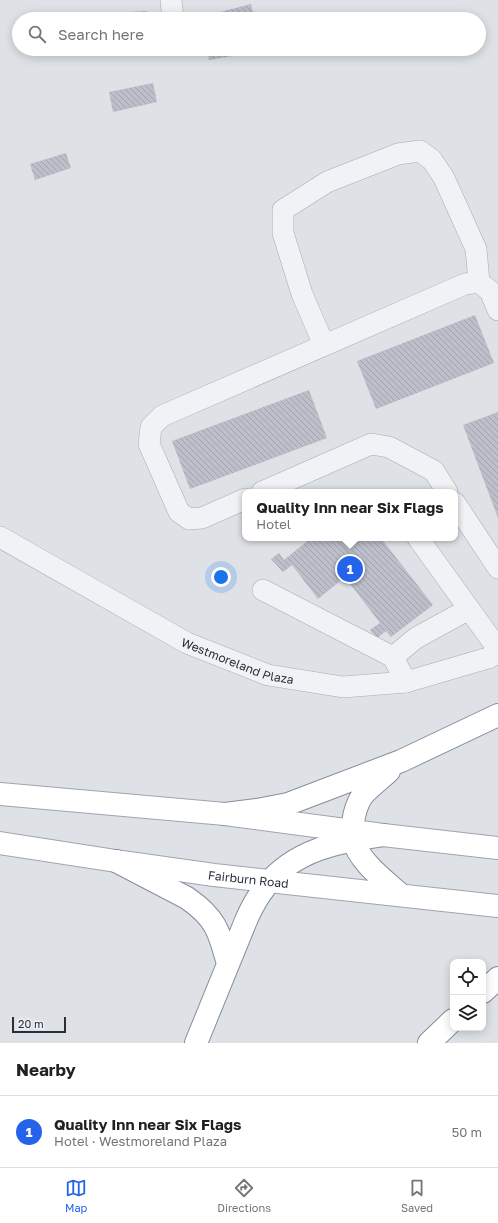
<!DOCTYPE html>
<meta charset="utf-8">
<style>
body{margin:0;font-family:"Golos Text",sans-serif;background:#f6f6f6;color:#202124}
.controls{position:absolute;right:12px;bottom:12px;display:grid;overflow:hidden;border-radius:8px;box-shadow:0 2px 10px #0003}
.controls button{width:36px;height:36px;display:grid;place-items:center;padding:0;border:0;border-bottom:1px solid #e0e0e0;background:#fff;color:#202124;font:20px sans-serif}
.scale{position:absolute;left:12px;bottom:10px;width:54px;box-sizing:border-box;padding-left:4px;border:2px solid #292e3c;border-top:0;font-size:11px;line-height:14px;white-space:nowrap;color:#292e3c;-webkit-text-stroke:3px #edf0f4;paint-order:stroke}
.you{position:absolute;left:221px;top:577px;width:14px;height:14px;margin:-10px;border:3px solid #fff;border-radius:50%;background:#1a73e8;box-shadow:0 0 0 6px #1a73e833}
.badge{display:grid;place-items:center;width:26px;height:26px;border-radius:50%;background:#2563eb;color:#fff;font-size:13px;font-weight:700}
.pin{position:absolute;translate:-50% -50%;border:2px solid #fff;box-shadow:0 1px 4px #0006}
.popup{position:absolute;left:242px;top:489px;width:216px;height:52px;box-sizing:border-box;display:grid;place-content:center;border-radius:8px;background:#fff;filter:drop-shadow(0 1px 3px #0005);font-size:13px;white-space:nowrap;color:#757577}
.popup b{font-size:15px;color:#202124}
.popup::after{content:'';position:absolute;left:50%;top:100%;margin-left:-8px;border:8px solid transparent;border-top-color:#fff}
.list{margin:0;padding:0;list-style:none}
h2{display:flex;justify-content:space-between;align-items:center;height:52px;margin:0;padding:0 16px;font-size:17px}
h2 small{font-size:13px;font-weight:400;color:#757577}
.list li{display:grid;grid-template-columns:26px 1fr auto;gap:12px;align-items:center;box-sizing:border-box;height:72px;padding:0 16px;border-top:1px solid #e0e0e0}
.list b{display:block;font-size:15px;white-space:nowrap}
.list p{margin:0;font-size:13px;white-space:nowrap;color:#757577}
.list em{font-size:13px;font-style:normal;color:#757577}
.icon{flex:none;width:22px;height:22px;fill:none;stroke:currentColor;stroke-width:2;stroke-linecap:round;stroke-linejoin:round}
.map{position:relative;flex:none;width:498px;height:1043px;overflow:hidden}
.search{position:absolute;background:#fff;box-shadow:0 2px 10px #0003;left:12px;right:12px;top:12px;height:44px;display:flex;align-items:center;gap:10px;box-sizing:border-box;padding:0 14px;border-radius:22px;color:#757577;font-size:15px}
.sheet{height:124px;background:#fff}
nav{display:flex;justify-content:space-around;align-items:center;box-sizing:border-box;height:56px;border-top:1px solid #e0e0e0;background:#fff;font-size:11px;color:#757577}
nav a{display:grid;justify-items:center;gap:2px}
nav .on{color:#2563eb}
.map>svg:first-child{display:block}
.building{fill:url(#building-back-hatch)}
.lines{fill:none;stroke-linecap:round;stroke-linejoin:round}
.minor-casing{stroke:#a8abb3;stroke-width:22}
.major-casing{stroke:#9fa4b1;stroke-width:24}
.highway-casing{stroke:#878d9c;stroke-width:24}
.minor{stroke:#f0f2f5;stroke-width:21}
.major{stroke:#fff;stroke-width:22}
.highway{stroke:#fff;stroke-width:22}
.labels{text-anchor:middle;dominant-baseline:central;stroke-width:3;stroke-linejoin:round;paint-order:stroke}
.street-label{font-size:12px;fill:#292e3c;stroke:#edf0f4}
</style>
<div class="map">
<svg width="498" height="1043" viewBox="0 0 498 1043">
<defs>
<pattern id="building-back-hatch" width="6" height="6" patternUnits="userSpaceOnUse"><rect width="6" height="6" fill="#bcbfc9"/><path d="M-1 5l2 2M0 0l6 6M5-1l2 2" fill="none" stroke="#a2a4ae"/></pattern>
</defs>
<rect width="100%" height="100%" fill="#dee1e6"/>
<path class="building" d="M251 4 254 16 241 19H201V17Z
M147 11 148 19H130L129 12Z
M14 23 19 24V36H14Z
M133 49H162V55L134 56Z
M207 49H267V50L209 60Z
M153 83 157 102 113 112 109 92Z
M66 153 71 168 35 180 30 164Z
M475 315 494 363 376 409 357 361Z
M309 390 327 438 190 489 172 441Z
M498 412V518L463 425Z
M311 538H320L321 539 323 538H381L433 605 391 637 386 631 377 638 370 630 380 623 345 577 318 599 292 565 283 572 271 559 279 553 284 560Z"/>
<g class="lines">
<defs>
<g id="minor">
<path d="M171 0 173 19"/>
<path d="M324 345 302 294 283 233V210L327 182 398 154 420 151 432 160 444 178 476 249 479 282"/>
<path d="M262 492 371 444 389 447 434 471 447 492"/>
<path d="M245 499 202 518 189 519 179 512 149 444 151 427 162 416 465 284 479 282 490 291 498 310"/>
<path d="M455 503 498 568"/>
<path id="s1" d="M0 537 187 643 268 675 343 687 406 682 488 658 498 653"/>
<path d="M418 538 498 649"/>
<path d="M263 590 393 657 406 682"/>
<path d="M393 657 416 638 469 609"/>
</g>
<g id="major">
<path d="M0 794 225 814 383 835 498 848"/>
<path id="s2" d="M0 843 116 861 214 875 498 906"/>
</g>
<path id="highway" d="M389 771C381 779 369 787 362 796 357 804 354 814 353 823 353 828 352 833 353 838 357 860 384 880 400 894
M225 814 257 810 288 804 401 761 498 715
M116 861 187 898C216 918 219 931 228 964
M483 992 498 978
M196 1043 247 918C252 907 258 896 266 886 294 850 340 841 383 835
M429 1043 453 1020"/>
</defs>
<use href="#minor" class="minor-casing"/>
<use href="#major" class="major-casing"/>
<use href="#highway" class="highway-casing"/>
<use href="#minor" class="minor"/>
<use href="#major" class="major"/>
<use href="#highway" class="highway"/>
</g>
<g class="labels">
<g class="street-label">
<text stroke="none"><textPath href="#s1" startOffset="269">Westmoreland Plaza</textPath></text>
<text stroke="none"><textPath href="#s2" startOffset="251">Fairburn Road</textPath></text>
</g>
</g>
</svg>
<div class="controls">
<button><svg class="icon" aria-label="locate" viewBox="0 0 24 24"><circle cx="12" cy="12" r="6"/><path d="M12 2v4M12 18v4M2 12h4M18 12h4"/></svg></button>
<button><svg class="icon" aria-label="layers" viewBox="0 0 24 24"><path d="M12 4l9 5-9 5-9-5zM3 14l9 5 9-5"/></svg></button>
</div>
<div class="scale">20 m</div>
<div class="you"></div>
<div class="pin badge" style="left:350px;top:569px">1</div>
<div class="popup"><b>Quality Inn near Six Flags</b>Hotel</div>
<div class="search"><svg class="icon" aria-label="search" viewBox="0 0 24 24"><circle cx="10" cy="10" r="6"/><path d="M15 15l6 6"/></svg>Search here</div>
</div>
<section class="sheet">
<h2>Nearby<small></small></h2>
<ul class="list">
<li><span class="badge">1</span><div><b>Quality Inn near Six Flags</b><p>Hotel · Westmoreland Plaza</p></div><em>50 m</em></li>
</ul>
</section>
<nav>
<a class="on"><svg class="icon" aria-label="map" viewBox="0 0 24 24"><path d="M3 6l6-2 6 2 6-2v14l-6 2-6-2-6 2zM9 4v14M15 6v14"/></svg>Map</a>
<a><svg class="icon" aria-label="directions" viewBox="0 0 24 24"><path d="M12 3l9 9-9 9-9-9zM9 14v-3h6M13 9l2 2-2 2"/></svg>Directions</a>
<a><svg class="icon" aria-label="saved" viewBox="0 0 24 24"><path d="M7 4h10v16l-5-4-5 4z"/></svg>Saved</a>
</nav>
